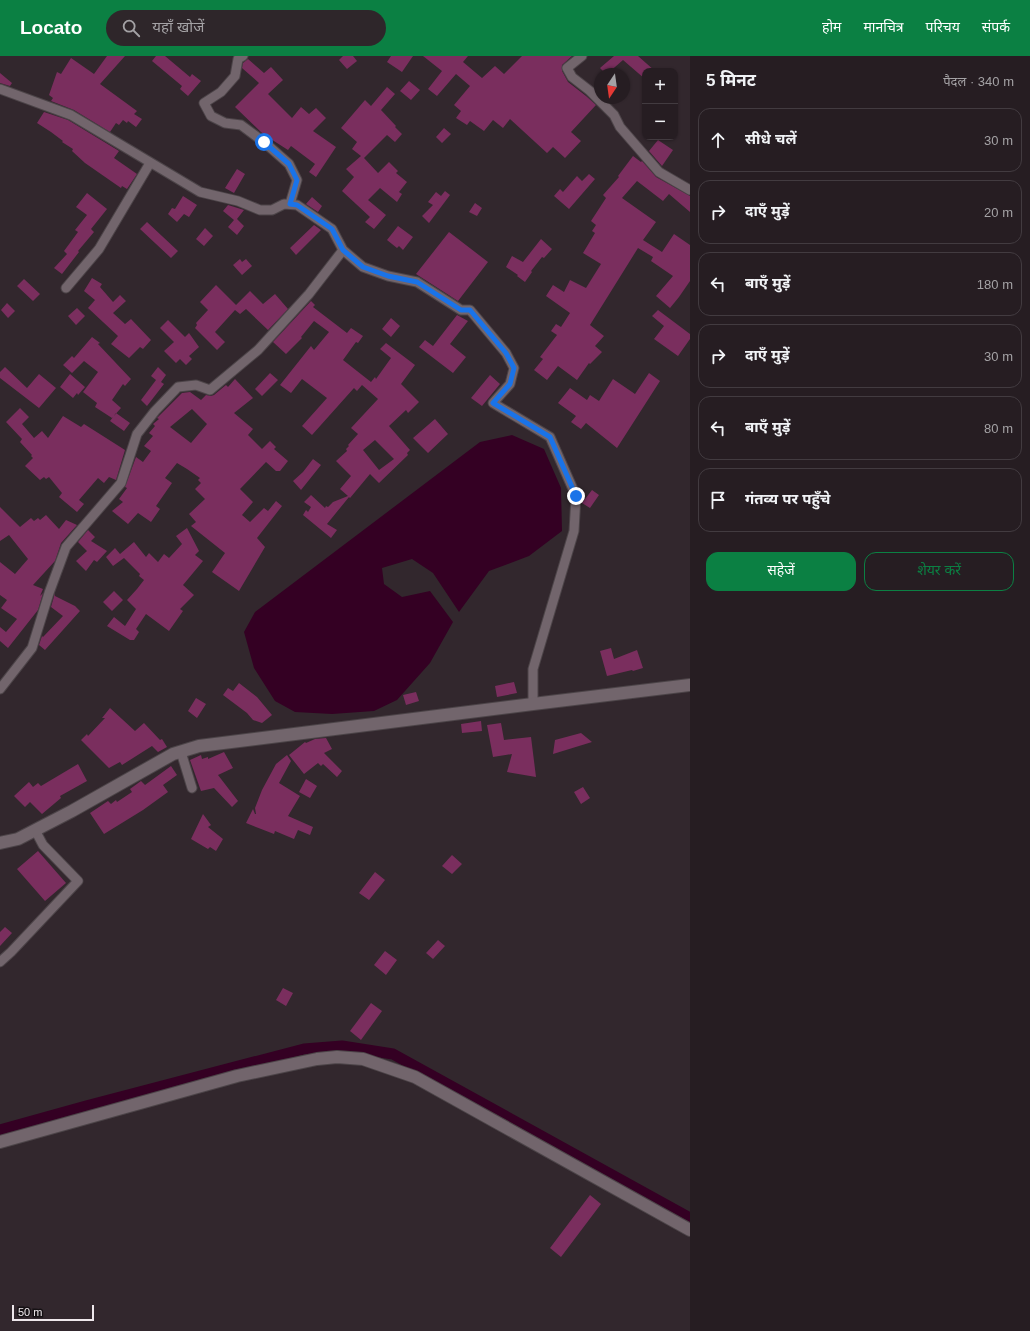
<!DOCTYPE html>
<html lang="hi">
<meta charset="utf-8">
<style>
body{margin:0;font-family:Helvetica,"Noto Sans Devanagari",sans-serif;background:#2e262a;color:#f1f3f6}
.controls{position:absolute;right:12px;top:12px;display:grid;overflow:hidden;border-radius:8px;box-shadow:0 1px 3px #0004}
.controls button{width:36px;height:36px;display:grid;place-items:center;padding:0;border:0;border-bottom:1px solid #423b40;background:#261d22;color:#f1f3f6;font:20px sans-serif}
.compass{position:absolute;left:594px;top:12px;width:36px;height:36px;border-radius:50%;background:#261d22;box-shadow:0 1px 3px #0004;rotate:193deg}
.scale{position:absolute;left:12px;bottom:10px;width:82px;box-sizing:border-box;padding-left:4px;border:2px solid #eee7eb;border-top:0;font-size:11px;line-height:14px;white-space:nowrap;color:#eee7eb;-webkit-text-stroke:3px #161114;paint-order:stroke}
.stop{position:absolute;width:12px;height:12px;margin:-9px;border:3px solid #1a73e8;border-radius:50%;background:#fff}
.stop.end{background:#1a73e8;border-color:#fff;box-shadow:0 1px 4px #0008}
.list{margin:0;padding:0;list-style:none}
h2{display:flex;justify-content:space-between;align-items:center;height:52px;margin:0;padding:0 16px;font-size:17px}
h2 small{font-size:13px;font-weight:400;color:#a4a2a5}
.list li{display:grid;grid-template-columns:26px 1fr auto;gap:12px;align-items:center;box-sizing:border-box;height:64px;margin:0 8px 8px;padding:0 8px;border:1px solid #423b40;border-radius:12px}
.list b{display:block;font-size:15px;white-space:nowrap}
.list em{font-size:13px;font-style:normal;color:#a4a2a5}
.actions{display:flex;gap:8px;padding:12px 16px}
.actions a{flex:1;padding:9px 0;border:1px solid #0b8043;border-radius:12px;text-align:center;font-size:14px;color:#0b8043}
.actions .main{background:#0b8043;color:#fff}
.icon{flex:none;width:22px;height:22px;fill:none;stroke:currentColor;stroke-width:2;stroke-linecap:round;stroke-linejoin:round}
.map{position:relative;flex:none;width:690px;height:1275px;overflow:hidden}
header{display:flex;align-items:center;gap:24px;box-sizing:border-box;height:56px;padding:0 20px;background:#0b8043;color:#fff}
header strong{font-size:19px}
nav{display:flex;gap:22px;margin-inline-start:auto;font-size:14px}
.search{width:280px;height:36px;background:#2e262a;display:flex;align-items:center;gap:10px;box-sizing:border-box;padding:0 14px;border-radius:22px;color:#a4a2a5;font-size:15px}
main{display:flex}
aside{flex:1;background:#261d22}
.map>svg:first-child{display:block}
.water{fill:#340023}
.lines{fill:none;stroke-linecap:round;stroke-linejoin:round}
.canal{stroke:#340023;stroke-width:11}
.building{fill:#7a2e5e;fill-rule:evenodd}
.street-casing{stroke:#4c4448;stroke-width:11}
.secondary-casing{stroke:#4c4448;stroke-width:14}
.street{stroke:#72656c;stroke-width:9}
.secondary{stroke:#72656c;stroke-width:12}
.route{stroke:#1a73e8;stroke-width:5}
</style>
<header>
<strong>Locato</strong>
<div class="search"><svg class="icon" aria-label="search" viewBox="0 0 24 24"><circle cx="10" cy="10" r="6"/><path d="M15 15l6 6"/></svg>यहाँ खोजें</div>
<nav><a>होम</a><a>मानचित्र</a><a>परिचय</a><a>संपर्क</a></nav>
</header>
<main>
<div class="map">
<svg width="690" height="1275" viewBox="0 0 690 1275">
<rect width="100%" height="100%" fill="#32272d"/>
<path class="water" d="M512 379 544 393 561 432 562 475 529 500 489 515 459 556 433 517 412 503 382 512 384 528 402 541 430 535 453 566 430 607 397 644 374 655 332 658 295 656 275 645 254 612 244 576 255 556 480 386Z"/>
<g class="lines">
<path class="canal" d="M0 1074 86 1050 304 993 342 990 393 998 690 1162"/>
</g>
<path class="building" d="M107 0H125L100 28 137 55 134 58 142 63 136 71 128 65 127 67 123 64 119 69 116 67 110 76 74 54 51 45 53 42 49 39 57 16 61 18 71 2 94 18Z
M156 0H165L190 21 192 18 201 25 188 40 180 33 182 30 152 5Z
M343 0H353L357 5 347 13 339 4Z
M391 0H413L402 16 387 6Z
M423 0H468L463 6 482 22 495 10 504 18 522 0H572L562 9V15L568 26 586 40 596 49 571 76 581 85 565 102 553 91 547 97 510 63 503 72 493 64 484 75 470 65 467 69 456 62 461 55 454 49 470 30 456 18 437 40 428 33 442 15Z
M614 0H638L655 15H645V23L623 4 607 18H606L600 12Z
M248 3 264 17 271 11 283 24 268 38 292 62 301 51 309 58 316 52 326 62 313 75 336 91 316 121 309 116 315 108 291 90 288 94 263 78 235 51 259 27 242 12 243 7Z
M0 17 12 27 10 30 0 27Z
M409 25 420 34 411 44 400 35Z
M387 31 395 38 381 54 396 70 395 71 402 78 395 86 387 79 364 102 378 117 389 106 398 115 396 117 407 126 399 136 402 138 397 146 380 132 368 144 386 159 374 173 365 166 370 161 342 135 354 121 346 113 361 100 352 93 357 86 341 72 365 44 371 50Z
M44 56 68 64 119 95 114 102 137 118 127 133 122 130 121 132 85 107 72 95 73 93 62 86 63 85 51 76 37 67Z
M444 72 451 78 442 87 436 81Z
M658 84 673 94 662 110 649 95Z
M633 100 641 106 642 105 656 121 690 140V156L669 138 663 145 637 125 622 142 656 166 643 184 662 196 674 178 690 189V225L679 241 670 252 656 240 673 220 651 205 653 201 638 192 590 269 604 280 595 290 602 296 590 308 589 307 577 324 558 310 547 324 534 314 543 303 540 301 557 279 551 275 556 268 561 271 570 257 546 240 553 229 564 236 570 224 586 232 601 208 583 197 595 177 592 175 596 169 591 165 606 142 603 139 619 121 618 120Z
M237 113 245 118 234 137 225 132Z
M589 118 595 123 569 153 554 140 560 133 563 136 577 120 582 125Z
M445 135 450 139 429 167 422 160 433 149 428 146 436 136 441 140Z
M87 137 107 153 91 173 94 176 78 195 79 196 62 218 54 212 67 198 64 195 78 176 75 174 87 159 76 151Z
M183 140 197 149 189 161 184 158 177 166 168 158 172 152 175 153Z
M312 141 322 150 318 156 306 148Z
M475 147 482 152 477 160 469 156Z
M228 149 244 154 237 163 244 170 237 179 228 171 234 164 223 155Z
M147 166 178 195 171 202 140 173Z
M314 169 321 174 296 199 290 192Z
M398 170 413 181 403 194 399 190 397 192 387 184Z
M205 172 213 180 204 190 196 183Z
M449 176 488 206 458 245 416 218Z
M541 183 552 193 544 202 542 201 531 215 532 216 525 226 517 220 518 219 506 211 512 200 523 206Z
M240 203 242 206 246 203 252 210 242 219 233 209Z
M92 222 102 228 100 231 113 246 120 239 126 245 113 257 125 268 131 263 151 284 143 293 140 291 129 302 111 288 118 280 88 252 95 244 84 235Z
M24 223 40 238 33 245 17 230Z
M216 229 236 249 250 235 263 248 275 238 288 253 268 274 246 253 240 258 235 254 215 276 225 286 217 294 195 272 197 269 196 267 208 254 200 246Z
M311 245 315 249 313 251 347 277 351 272 363 280 358 287 356 286 343 304 371 326 375 321 376 323 391 302 380 293 386 287 415 309 401 328 419 346 408 357 406 354 389 370 410 394 407 397 408 399 379 427 370 418 350 442 349 441 327 468 337 474 331 482 303 459 306 454 308 456 311 451 304 446 311 439 325 452 326 450 328 451 333 446 348 440 340 433 351 420 336 405 347 395 346 393 349 390 348 389 358 378 351 372 378 343 362 329 357 335 354 332 312 379 302 370 327 342 302 323 291 337 280 329 311 290 314 294 329 276 314 265 301 281 302 282 286 298 273 286ZM375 384 394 403 379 414 363 394Z
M7 247 15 255 8 262 1 254Z
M77 252 85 260 76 269 68 260Z
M658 254 690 278V283L678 300 654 283 664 270 652 260Z
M457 259 468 265 450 288 466 301 453 317 419 291 425 284 433 290Z
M391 262 400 270 391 281 382 273Z
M168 264 185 281 189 277 199 291 189 300 192 303 186 309 180 303 176 307 164 295 174 286 160 272Z
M92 281 100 287 98 288 131 323 125 330 123 328 112 344 121 352 112 362 95 351 97 347 83 336 98 316 84 305 72 317 63 309 72 300 74 302Z
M5 311 27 332 39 318 56 332 39 352 0 322V316Z
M158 311 166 319 161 326 164 328 147 350 141 344 156 324 151 320Z
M270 317 278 324 262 340 255 333Z
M649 317 660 325 617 392 586 367 581 373 571 366 576 360 558 347 570 332 587 344 590 339 599 345 613 323 635 338Z
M70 318 85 331 78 339 77 337 73 342 60 331Z
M490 319 500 328 482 350 471 342Z
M235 323 253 342 234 357 253 373 248 379 262 393 270 385 276 391 274 393 288 405 280 415H276L266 406 240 433 253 446 242 459 250 466 264 452 268 455 276 445 282 450 257 482 265 491 239 535 212 516 225 497 191 470 196 466 189 458 205 443 195 433 201 427 198 424 200 422 187 413 177 407 165 422 172 427 156 450 160 453 151 466 138 457 128 468 112 455 123 446 119 443 127 432 125 431 136 401 143 406 151 395 144 390 153 380 149 377 155 370 153 368 159 363 157 362 182 337 190 336 201 344 206 339 211 340 214 339 226 329 228 331ZM192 353 207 368 191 387 170 371Z
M20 352 29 361 22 368 34 382 42 375 48 382 63 360 81 371 84 368 125 394 116 424 109 421 104 427 98 422 79 444 84 448 77 456 59 441 62 437 49 421 46 423 44 421 40 424 25 410 33 402 31 400 32 399 20 386 22 383 6 366Z
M116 357 130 367 124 375 110 365Z
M435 363 448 378 428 397 413 382Z
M313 403 321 409 301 434 293 425 303 416Z
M592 434 599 439 590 452 582 447Z
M0 451 20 471 31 462 34 465 38 462 40 464 46 459 59 473 66 464 77 469 61 487 55 505 33 529 43 533 40 540 43 537 38 554 8 592 0 585V571L6 576 17 563 1 552 7 544 0 539V506L15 518 28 503 9 479 0 485Z
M187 472 199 495 195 499 203 505 183 529 194 539 180 553 183 555 169 575 146 558 136 573 139 576 134 584H130L107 570 114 561 125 570 136 553 127 544 137 533 144 524 139 520 140 518 124 502 113 510 106 501 115 492 120 498 134 486 146 501 149 497 158 506 164 498 169 502 182 488 176 480Z
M88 474 95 481 91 485 107 495 97 506 94 504 86 515 76 505 87 495 78 486Z
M114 535 123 544 112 555 103 546Z
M55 537V540L75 550 80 555 45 594 39 589 42 580 43 581 63 560 51 551Z
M611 592 614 603 637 594 643 612 633 615 632 614 607 620 600 595Z
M514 626 517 637 497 641 495 630Z
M239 627 257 641 272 659 262 667 253 664 247 657 223 639 228 632 233 635Z
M416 636 419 645 406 649 403 639Z
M196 642 206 648 197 662 188 655Z
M110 652 135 675 144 667 160 684 162 683 167 691 158 696 152 690 122 709 120 706 109 712 81 684 87 678 88 680 105 662H102Z
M481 665 482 675 462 677 461 668Z
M501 667 504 684 531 681 536 721 507 716 512 698 493 701 487 669Z
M581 677 592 686 553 698 555 684Z
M326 682 332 693 324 697 342 715 337 721 323 708 321 710 318 707 304 718 289 699 305 686 306 687 315 683Z
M224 696 233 712 218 719 238 745 232 751 214 732 201 735 190 704 201 699 202 703 208 701V703Z
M287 699 291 705 279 727 300 740 288 760 313 771 310 779 298 774 294 783 275 775 274 778 246 767 253 753 255 758H256L255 752 262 734 276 708Z
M78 708 87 725 60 740 61 742 42 758 30 746 25 751 14 740 29 726 33 731 38 727 41 730Z
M171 710 177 719 163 729 168 736 143 754 104 778 90 757 108 745 111 748 116 744 117 746 132 736 130 733 141 725 145 729Z
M306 723 317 730 310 742 299 736Z
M583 731 590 742 581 748 574 736Z
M203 758 211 769 208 771 223 783 216 795 210 791 208 793 191 783Z
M38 795 66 827 45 845 17 813Z
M452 799 462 808 452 818 442 810Z
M375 816 385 824 369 844 359 837Z
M5 871 12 877 0 890V876Z
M438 884 445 890 433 903 426 897Z
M385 895 397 904 386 919 374 909Z
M283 932 293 937 286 950 276 944Z
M371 947 382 955 361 984 350 975Z
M590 1139 601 1148 561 1201 550 1192Z"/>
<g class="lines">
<defs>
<path id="street" d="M243 0 238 3 235 20 221 36 204 47 211 60 225 67 241 69 264 86 289 108 297 124 290 148
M582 0 567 12 572 21 590 35 614 59 620 71 659 116 690 134
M0 33 71 59 200 136 238 145 260 154H272L284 148 297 149 332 173 343 194 363 211 388 220 417 226 461 254H470L506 297 514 312 510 328 493 347 550 381 576 440 574 475 533 613V648
M66 232 99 193 150 107
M0 633 32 592 49 537 66 491 121 427 137 378 155 355 178 331 196 329 210 334 258 294 309 238 343 194
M181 696 192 732
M0 906 11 896 78 825 43 789 35 774"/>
<path id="secondary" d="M0 787 18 783 72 755 173 698 199 690 533 648 690 629
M0 1086 237 1020 317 1003 337 1001 363 1003 415 1021 690 1174"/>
</defs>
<use href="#street" class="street-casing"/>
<use href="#secondary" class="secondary-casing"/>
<use href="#street" class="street"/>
<use href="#secondary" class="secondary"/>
</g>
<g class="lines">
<path class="route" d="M264 86 289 108 297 124 290 148 297 149 332 173 343 194 363 211 388 220 417 226 461 254H470L506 297 514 312 510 328 493 347 550 381 576 440"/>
</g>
</svg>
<div class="controls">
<button>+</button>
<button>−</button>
</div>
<svg class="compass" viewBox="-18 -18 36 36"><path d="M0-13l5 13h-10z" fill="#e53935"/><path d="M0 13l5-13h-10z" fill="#a4a2a5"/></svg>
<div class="scale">50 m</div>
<div class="stop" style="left:264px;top:86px"></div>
<div class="stop end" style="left:576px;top:440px"></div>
</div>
<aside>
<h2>5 मिनट<small>पैदल · 340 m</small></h2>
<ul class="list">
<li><svg class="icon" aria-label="ahead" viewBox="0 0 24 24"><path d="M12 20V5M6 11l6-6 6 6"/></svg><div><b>सीधे चलें</b></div><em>30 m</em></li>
<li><svg class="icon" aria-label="right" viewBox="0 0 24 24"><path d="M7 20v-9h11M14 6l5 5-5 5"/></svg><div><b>दाएँ मुड़ें</b></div><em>20 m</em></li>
<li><svg class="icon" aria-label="left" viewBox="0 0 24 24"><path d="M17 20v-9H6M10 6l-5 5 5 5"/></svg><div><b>बाएँ मुड़ें</b></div><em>180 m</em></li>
<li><svg class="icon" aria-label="right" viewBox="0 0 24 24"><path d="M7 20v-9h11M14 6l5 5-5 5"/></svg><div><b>दाएँ मुड़ें</b></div><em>30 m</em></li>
<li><svg class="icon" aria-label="left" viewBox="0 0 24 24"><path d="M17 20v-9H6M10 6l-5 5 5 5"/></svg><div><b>बाएँ मुड़ें</b></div><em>80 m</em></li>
<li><svg class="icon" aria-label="arrive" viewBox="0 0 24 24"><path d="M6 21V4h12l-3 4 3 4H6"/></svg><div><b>गंतव्य पर पहुँचे</b></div></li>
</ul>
<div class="actions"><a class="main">सहेजें</a><a>शेयर करें</a></div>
</aside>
</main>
